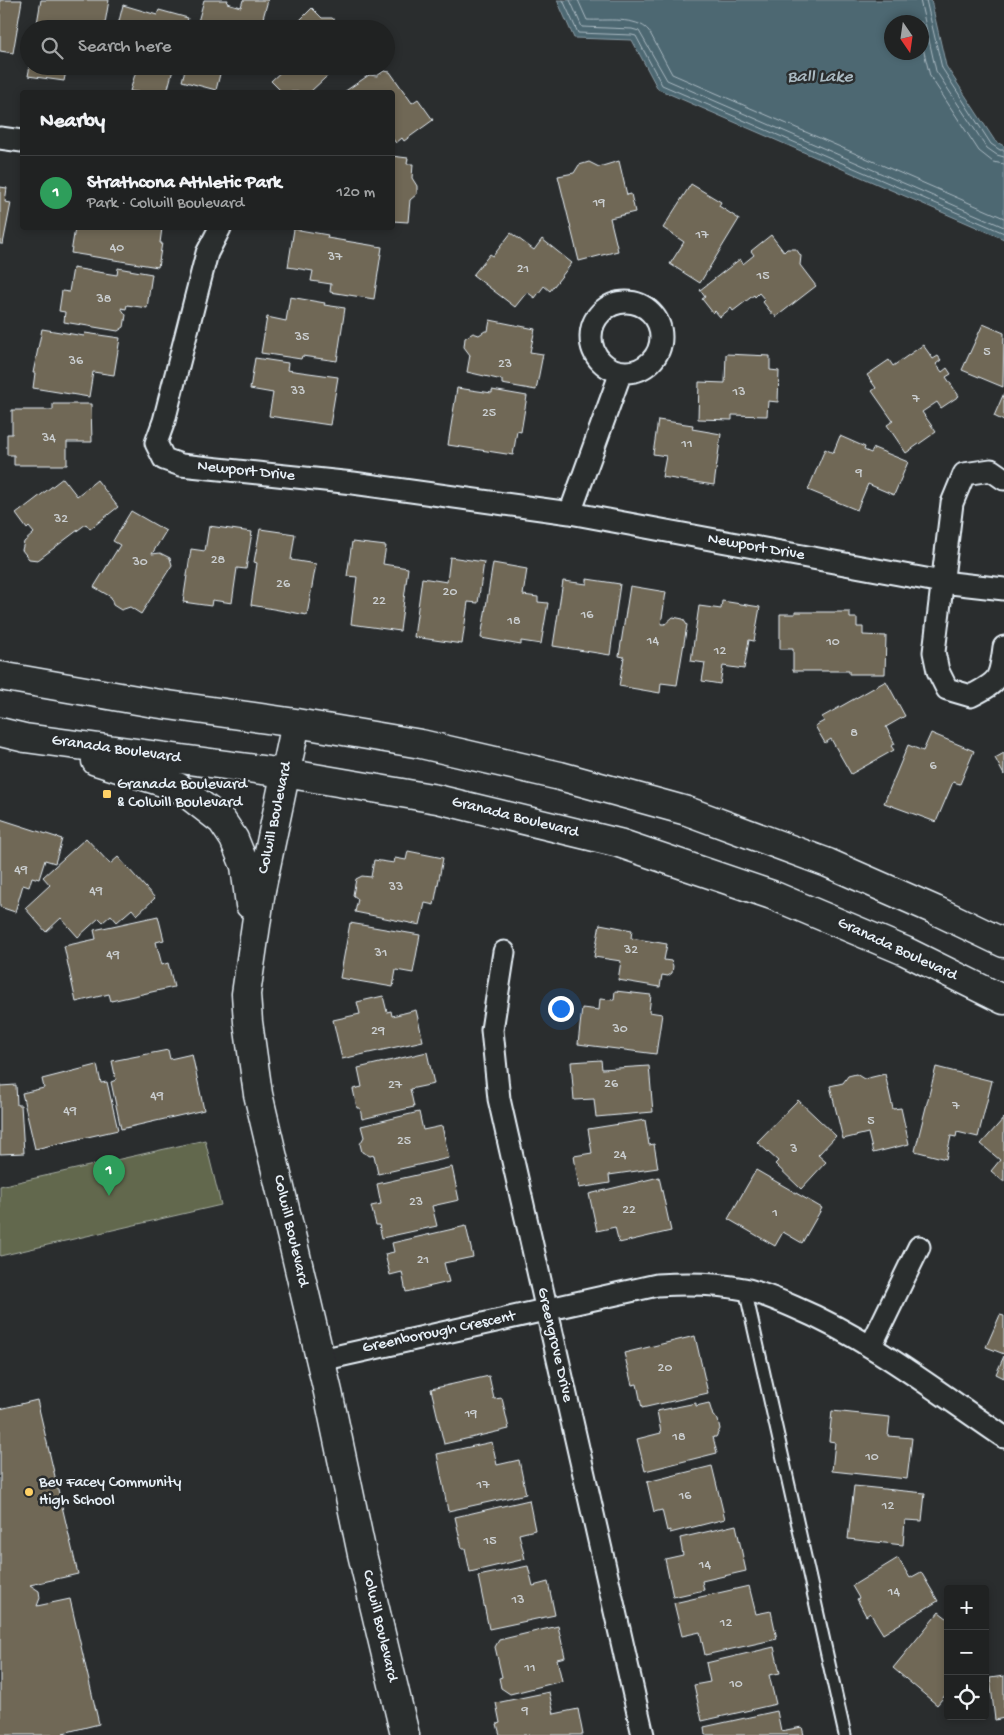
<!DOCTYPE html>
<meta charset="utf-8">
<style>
body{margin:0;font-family:"Gochi Hand",sans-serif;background:#2d2f2f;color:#f1f3f6}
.controls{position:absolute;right:15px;bottom:15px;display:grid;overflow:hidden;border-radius:5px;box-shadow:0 2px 8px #0003}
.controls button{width:45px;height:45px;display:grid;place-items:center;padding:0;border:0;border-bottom:1px solid #3d3f40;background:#202222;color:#f1f3f6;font:25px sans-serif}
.compass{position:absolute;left:884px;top:15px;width:45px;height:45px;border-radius:50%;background:#202222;box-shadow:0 2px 8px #0003;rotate:167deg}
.you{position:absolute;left:560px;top:1008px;width:18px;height:18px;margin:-12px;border:4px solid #fff;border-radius:50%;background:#1a73e8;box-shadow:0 0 0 8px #1a73e833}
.badge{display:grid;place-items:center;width:32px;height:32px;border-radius:50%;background:#ffd166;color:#fff;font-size:16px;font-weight:700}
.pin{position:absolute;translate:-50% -41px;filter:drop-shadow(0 1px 2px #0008)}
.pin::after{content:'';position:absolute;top:26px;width:18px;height:15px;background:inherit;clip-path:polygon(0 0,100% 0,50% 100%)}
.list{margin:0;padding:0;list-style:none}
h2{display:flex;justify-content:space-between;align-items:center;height:65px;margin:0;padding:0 20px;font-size:21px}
h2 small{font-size:16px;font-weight:400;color:#a2a4a5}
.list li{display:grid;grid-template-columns:32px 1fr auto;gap:15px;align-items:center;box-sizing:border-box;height:75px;padding:0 20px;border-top:1px solid #3d3f40}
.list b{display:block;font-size:19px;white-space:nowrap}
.list p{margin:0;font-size:16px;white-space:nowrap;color:#a2a4a5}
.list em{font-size:16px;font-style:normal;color:#a2a4a5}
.icon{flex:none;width:28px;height:28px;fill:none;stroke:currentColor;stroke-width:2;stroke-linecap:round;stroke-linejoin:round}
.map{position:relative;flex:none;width:1004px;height:1735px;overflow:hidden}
.search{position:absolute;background:#202222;box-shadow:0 2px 8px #0003;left:20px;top:20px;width:375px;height:55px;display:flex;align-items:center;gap:12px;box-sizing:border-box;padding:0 18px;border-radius:28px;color:#a2a4a5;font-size:19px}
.panel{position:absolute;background:#202222;box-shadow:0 2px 8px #0003;left:20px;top:90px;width:375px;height:140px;border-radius:5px}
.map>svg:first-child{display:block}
.green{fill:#62684e;stroke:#a5aca3}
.water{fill:#4d6772;stroke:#8b9ea8;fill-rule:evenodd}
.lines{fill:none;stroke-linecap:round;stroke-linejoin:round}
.shore{stroke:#aabac2;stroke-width:1}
.building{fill:#6f6757;stroke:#e8f1f8}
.lane-casing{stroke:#e8f1f8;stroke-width:15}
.street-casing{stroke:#e8f1f8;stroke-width:25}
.secondary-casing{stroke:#e8f1f8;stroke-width:31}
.lane{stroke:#2a2d2e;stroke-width:11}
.street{stroke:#2a2d2e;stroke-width:21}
.secondary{stroke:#2a2d2e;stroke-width:28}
.poi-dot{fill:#ffd166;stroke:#2a2d2e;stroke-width:2}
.labels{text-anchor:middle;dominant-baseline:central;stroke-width:5;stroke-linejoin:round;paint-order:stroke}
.number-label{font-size:14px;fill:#caced0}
.street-label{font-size:16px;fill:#e8f1f8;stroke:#2a2d2e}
.poi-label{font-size:16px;fill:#e8f1f8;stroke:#2a2d2e;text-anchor:start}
.water-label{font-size:18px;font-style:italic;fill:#aabac2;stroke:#2a2d2e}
</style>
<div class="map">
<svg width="1004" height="1735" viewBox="0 0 1004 1735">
<rect width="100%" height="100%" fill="#2a2d2e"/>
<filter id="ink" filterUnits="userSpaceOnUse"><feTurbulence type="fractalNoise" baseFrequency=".02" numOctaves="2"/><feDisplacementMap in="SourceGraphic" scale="10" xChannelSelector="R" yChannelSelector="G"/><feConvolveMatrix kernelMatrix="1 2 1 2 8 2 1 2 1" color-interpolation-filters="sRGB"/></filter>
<g filter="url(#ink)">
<path class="green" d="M205 1140 221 1205 0 1256V1186Z"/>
<path class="water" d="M557 0H931L946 66 995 141 1004 146V239L658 89 632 40 574 38ZM892 22H922V52H892Z"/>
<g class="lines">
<path class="shore" d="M563 0 578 33 632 35 636 36 662 85 1004 233
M570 0 582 27 632 29 639 31 667 80 1004 227
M578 0 587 20C605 21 637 16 649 31L672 74 1004 218
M920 0 936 71 987 148 997 155 1004 157
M926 0 942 68 991 144 1000 150H1004
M922 44 930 76 979 151 993 162 1004 164"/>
</g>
<path class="building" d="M0 0H22L13 53 0 51Z
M41 0H109L104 29H36Z
M204 0H228L227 3 241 7 243 0H268L260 29H196Z
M123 5 157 15 159 10 188 18 185 29H117Z
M312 8 322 18H332L341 25V29H291Z
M30 66H67L64 81 28 76Z
M125 66H174L167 92H136L130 91 136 71 125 68Z
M186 66H222L216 90 182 81Z
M285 66H338L310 92H282L271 81 286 67Z
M384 71 390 72 412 103 418 99 433 120 404 141 402 138 396 143 392 138V92H344L369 75 377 76Z
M392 156 408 158 407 164H413L412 178 417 186V194L410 200 408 222 392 221Z
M619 161 627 195 631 194 635 212 610 218 618 251 579 261 558 176 574 173 579 165 589 162 599 167Z
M691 184 721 202 719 206 739 219 700 283 670 264 684 242 663 228Z
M0 187 7 188 5 202 11 203 3 244H0Z
M75 228H162L160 243H162L158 267 71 253Z
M294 229 328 235 327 238 382 247 374 299 330 292 331 284 311 281 313 271 288 267Z
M511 233 534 250 542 239 572 263 550 291 544 286 535 298 527 292 515 307 473 275 490 254 493 256Z
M771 235 784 252 787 249H796L801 256 800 265 816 286 776 317 774 314 773 315 763 302 765 300 759 293 755 297 754 295 733 311 731 308 720 317 715 311 713 313 702 299 705 297 700 290 740 259 743 264 754 255 751 251Z
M73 268 117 275 118 268 152 274 147 308 127 305 126 309 121 308 126 315 124 327 118 331 64 322 65 312 59 311 62 291 69 292Z
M290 297 325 303 324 305 345 308 337 361 302 356 301 359 261 353 267 317 286 321Z
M490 320 535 329 530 352 543 354 536 390 502 384V380L467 372 470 355 464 347 465 338 473 333 479 335 485 331H488Z
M983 324 1004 333 1003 387 962 370Z
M42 329 84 336 85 333 120 338 114 375 93 372 89 397 33 388 35 373H33Z
M923 345 933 359 938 356 941 360 936 364 942 372 947 368 951 374 946 377 959 396 941 408 937 402 922 412 936 432 906 453 887 425 893 421 872 391 876 388 867 375 889 360 893 366Z
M726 354 770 356V370L779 371 778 402 768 401 767 416 732 415V420L698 419 699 382 725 383Z
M255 358 288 363 287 370 338 377 330 425 269 416 273 393 250 389Z
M457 388 492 393V390L527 396 521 432 517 431 513 455 448 445Z
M1004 393V421L994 416Z
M53 404H91L92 442H67V465H14V455H7V434H12V410H53Z
M658 420 693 425 692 429 721 434 714 485 662 477 666 456 653 454Z
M840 436 865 447 864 450 871 453 874 448 908 462 894 495 868 484 857 510 808 490 825 449 833 453Z
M63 478 77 496 97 480 118 507 90 529 86 524 38 560 29 559 22 550 24 542 34 533 29 527 27 529 16 514Z
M131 511 166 531 152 554 160 553 170 558 172 565 141 614 130 607 121 610 113 605 111 597 94 587 120 545 113 541Z
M209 526 252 532 246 569 237 568 232 603 212 600 211 606 183 602 191 549 205 551Z
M260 529 295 534 291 560 316 564 307 615 251 605 257 563 254 562Z
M352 542 386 546 383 564 408 568 400 631 351 624 357 577 347 576Z
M450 557 484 562 478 603 468 602 462 644 414 637 422 578 447 582Z
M493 563 527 569 523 595 538 597V602L548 603 541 644 521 641V645L481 638Z
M587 579 620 584 610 655 553 646 563 581 587 584Z
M630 586 666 592 661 624H665L673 617 683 619 687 625 677 685 661 683 660 693 619 686 624 657 619 656Z
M722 601 760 607 754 641 749 640 744 669 723 666 720 684 702 681 705 663 691 661 699 606 721 609Z
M795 612H850V618H857V627H863V635L886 636 885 674H849V671H793V649H780V614H795Z
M886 681 905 716 886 727 895 744 891 746 894 750 851 774 831 739 825 743 815 726 824 721 822 717Z
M931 733 974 751 960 784 953 782 936 822 884 803 908 745 923 751Z
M1004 753V775L995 758Z
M0 819 62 839 55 863 45 860 39 879 32 877 29 887 23 885 15 912 0 907Z
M86 838 110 864 118 857 155 898 137 915 132 909 117 922 111 915 103 922 99 918 78 937 61 918 46 932 25 908 50 885 43 877Z
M408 851 443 858 434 905 425 903 420 925 355 912 358 899 353 895 356 879 362 876 371 877 374 860 394 863 395 858 406 860Z
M158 916 164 940 156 942 162 965 168 963 174 987 111 1001 109 994 76 1002 64 946 96 939 94 930Z
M350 923 420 935 413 973 396 970 393 987 340 978Z
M600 924 632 930 631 938 667 944 664 960 671 961 673 966 672 973 668 976 662 975 660 987 618 980 621 961 594 957Z
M615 991 651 995 649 1012 662 1014 656 1054 578 1044 582 1008 599 1010 600 999 614 1000Z
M383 996 387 1012 391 1011 392 1016 416 1010 423 1041 342 1059 333 1020 360 1014 357 1002Z
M168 1050 170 1059 192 1054 204 1110 121 1129 111 1082 116 1080 112 1061Z
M427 1052 434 1084 410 1089 414 1107 362 1119 360 1108H357L353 1089 362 1087 358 1068Z
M601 1060 602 1069 649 1066 653 1112 596 1117 594 1099 574 1100 571 1062Z
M97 1065 101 1083 107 1082 118 1130 35 1149 22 1093 44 1088 42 1079Z
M936 1067 992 1081 978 1137 957 1132 956 1137 951 1136 946 1159 915 1151Z
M856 1074 864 1079 885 1074 893 1109 901 1108 909 1144 873 1153 868 1133 843 1139 830 1086 843 1083 848 1076Z
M16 1085 17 1105H21L24 1153 0 1154V1086Z
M798 1100 836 1136 818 1155 826 1162 801 1189 775 1164 778 1161 757 1142Z
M419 1112 423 1130 442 1126 449 1158 378 1174 374 1155 370 1156 362 1152 360 1144 364 1137 361 1126Z
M1004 1118V1182L991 1171 1000 1160 981 1144Z
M645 1120 649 1145 654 1144 658 1168 609 1175 610 1183 579 1188 574 1156 592 1153 588 1129Z
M452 1167 459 1200 432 1206 437 1226 382 1238 379 1225H376L371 1206 381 1204 377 1184Z
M756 1170 822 1208 802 1243 783 1232 775 1246 728 1219Z
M659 1177 671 1231 619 1243 615 1227 597 1231 589 1194Z
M466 1226 473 1257 444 1263 449 1282 406 1292 402 1272 390 1275 385 1254 394 1252 392 1243Z
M1000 1315 1004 1316V1354L986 1347Z
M695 1336 708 1393 642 1408 637 1384 632 1385 624 1353Z
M1004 1356V1378L996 1374Z
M489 1376 494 1399 502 1398 509 1429 444 1444 431 1389Z
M37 1400 78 1574 30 1585 39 1591 40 1598 37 1606 70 1599 99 1724 63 1733 69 1735H0V1409Z
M696 1403V1406L709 1403 713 1416 718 1420 720 1429 716 1437H713L717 1453 645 1471 637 1439 661 1433 657 1411Z
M832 1411 890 1417 888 1436 912 1438 907 1479 832 1471 835 1442 829 1441Z
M492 1442 497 1465 519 1460 526 1494 448 1511 437 1454Z
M712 1466 725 1519 670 1533V1530L667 1531 662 1510 654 1512 647 1482Z
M854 1486 925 1493 922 1521 905 1520 903 1545 848 1539Z
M529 1500 535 1530 519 1534 525 1559 470 1572 465 1548H462L455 1517Z
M736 1525 746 1571 702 1581 704 1590 673 1597 665 1559 683 1555 680 1538Z
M898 1558 910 1578 921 1572 938 1601 883 1634 870 1613 866 1616 857 1599 859 1598 852 1586Z
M528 1566 533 1586 548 1582 555 1615 489 1629 478 1576Z
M749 1586 756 1614 771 1611 777 1639 705 1655 700 1632 682 1636 674 1603Z
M939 1612 948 1619V1692L937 1705 893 1668Z
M558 1626 565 1657 557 1659 562 1681 510 1694 501 1688 499 1678 502 1677 495 1647 499 1640Z
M774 1647 780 1673 769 1675 776 1704 702 1721 694 1685 710 1682 706 1663Z
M1004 1676V1718L995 1720 990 1678Z
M549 1692 554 1714 578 1709 583 1735H500L497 1724 500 1723 496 1703Z
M777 1711 781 1731 802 1727 804 1735H705L704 1727Z"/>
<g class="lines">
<defs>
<path id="lane" d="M745 1289 845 1735"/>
<path id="street" d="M0 138 22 141
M220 228 207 253 164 421 156 443 164 459 181 465 353 483 570 513 942 582 1004 589
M591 337a35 35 0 1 1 70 0a35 35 0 1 1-70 0Z
M1004 479 991 470 964 474 952 503 934 652 938 671 947 689 971 696C1000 681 1000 679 1004 647
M570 513 621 372
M504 952 492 1030 499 1099 643 1735
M871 1346 919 1247
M321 1360 657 1285C686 1283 715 1283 744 1289 761 1293 778 1300 794 1307 870 1339 936 1391 1004 1437"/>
<path id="secondary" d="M0 676 154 703 296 723 421 744 560 776 687 811 828 863 935 910 1004 943
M296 723 261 890 246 994 248 1022 258 1094 328 1392 362 1554 405 1735
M0 732 25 738 285 773 437 799 619 843 772 895 905 951 1004 1000
M96 761 178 787 222 821 234 839 245 866 250 905"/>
</defs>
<use href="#lane" class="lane-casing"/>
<use href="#street" class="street-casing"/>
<use href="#secondary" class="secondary-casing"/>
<use href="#lane" class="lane"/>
<use href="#street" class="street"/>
<use href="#secondary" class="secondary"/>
</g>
</g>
<g class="poi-dot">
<rect x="102" y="789" width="10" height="10" rx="2.5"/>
<circle cx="29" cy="1492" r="5"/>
</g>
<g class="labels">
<g class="number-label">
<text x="599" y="203">19</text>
<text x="702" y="235">17</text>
<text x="117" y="248">40</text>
<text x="335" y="257">37</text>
<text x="523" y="269">21</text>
<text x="763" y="276">15</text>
<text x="104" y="299">38</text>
<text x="302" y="337">35</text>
<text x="987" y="352">5</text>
<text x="76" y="361">36</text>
<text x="505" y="364">23</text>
<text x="298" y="391">33</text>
<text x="739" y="392">13</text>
<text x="916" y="399">7</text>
<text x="489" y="413">25</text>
<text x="49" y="438">34</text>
<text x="687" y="444">11</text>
<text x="859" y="473">9</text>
<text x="61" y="519">32</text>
<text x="218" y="560">28</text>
<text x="140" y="562">30</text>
<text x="283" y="584">26</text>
<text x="450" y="592">20</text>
<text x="379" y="601">22</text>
<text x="587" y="615">16</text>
<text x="514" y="621">18</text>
<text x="653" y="641">14</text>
<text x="833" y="642">10</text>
<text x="720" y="651">12</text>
<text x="854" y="733">8</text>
<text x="933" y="766">6</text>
<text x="21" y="870">49</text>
<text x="396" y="887">33</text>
<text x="96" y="891">49</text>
<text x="631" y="950">32</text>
<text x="381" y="953">31</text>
<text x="113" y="955">49</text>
<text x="620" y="1029">30</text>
<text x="378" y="1031">29</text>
<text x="611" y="1084">26</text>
<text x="395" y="1085">27</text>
<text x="157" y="1096">49</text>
<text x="956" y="1106">7</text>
<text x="70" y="1111">49</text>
<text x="871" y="1121">5</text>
<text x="404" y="1141">25</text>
<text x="794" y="1149">3</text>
<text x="620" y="1155">24</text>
<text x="416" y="1202">23</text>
<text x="629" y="1210">22</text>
<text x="775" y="1213">1</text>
<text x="423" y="1260">21</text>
<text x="665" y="1368">20</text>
<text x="471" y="1414">19</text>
<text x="679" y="1437">18</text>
<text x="872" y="1457">10</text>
<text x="483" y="1485">17</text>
<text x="685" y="1496">16</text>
<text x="888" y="1506">12</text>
<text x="490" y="1541">15</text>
<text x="705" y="1565">14</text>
<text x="894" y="1592">14</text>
<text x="518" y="1600">13</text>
<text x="726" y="1623">12</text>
<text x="530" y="1668">11</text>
<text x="736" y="1684">10</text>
<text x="525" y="1711">9</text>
</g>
<g class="street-label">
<text transform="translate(246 472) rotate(6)">Newport Drive</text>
<text transform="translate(756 548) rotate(10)">Newport Drive</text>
<text transform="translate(116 750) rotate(8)">Granada Boulevard</text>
<text transform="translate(276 818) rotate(-78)">Colwill Boulevard</text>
<text transform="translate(515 818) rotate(14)">Granada Boulevard</text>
<text transform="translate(897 950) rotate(25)">Granada Boulevard</text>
<text transform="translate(290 1231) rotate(77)">Colwill Boulevard</text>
<text transform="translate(439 1333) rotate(-12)">Greenborough Crescent</text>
<text transform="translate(554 1345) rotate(77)">Greengrove Drive</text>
<text transform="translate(379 1626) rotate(77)">Colwill Boulevard</text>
</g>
<g class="poi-label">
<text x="117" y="785">Granada Boulevard<tspan x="117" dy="18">&amp; Colwill Boulevard</tspan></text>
<text x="39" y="1483">Bev Facey Community<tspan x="39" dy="18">High School</tspan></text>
</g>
<g class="water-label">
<text x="820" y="77">Ball Lake</text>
</g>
</g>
</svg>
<div class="controls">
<button>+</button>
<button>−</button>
<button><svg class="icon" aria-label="locate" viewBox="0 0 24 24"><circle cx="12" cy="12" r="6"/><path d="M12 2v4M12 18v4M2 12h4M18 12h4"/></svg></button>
</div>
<svg class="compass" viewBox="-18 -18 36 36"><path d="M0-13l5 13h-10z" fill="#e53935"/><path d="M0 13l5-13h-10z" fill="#a2a4a5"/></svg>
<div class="you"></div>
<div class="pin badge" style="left:109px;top:1196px;background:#2e9e5b">1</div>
<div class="search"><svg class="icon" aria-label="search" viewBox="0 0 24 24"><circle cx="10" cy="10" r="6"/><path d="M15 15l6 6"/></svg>Search here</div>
<section class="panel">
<h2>Nearby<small></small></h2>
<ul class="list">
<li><span class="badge" style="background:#2e9e5b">1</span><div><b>Strathcona Athletic Park</b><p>Park · Colwill Boulevard</p></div><em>120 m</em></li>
</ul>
</section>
</div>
